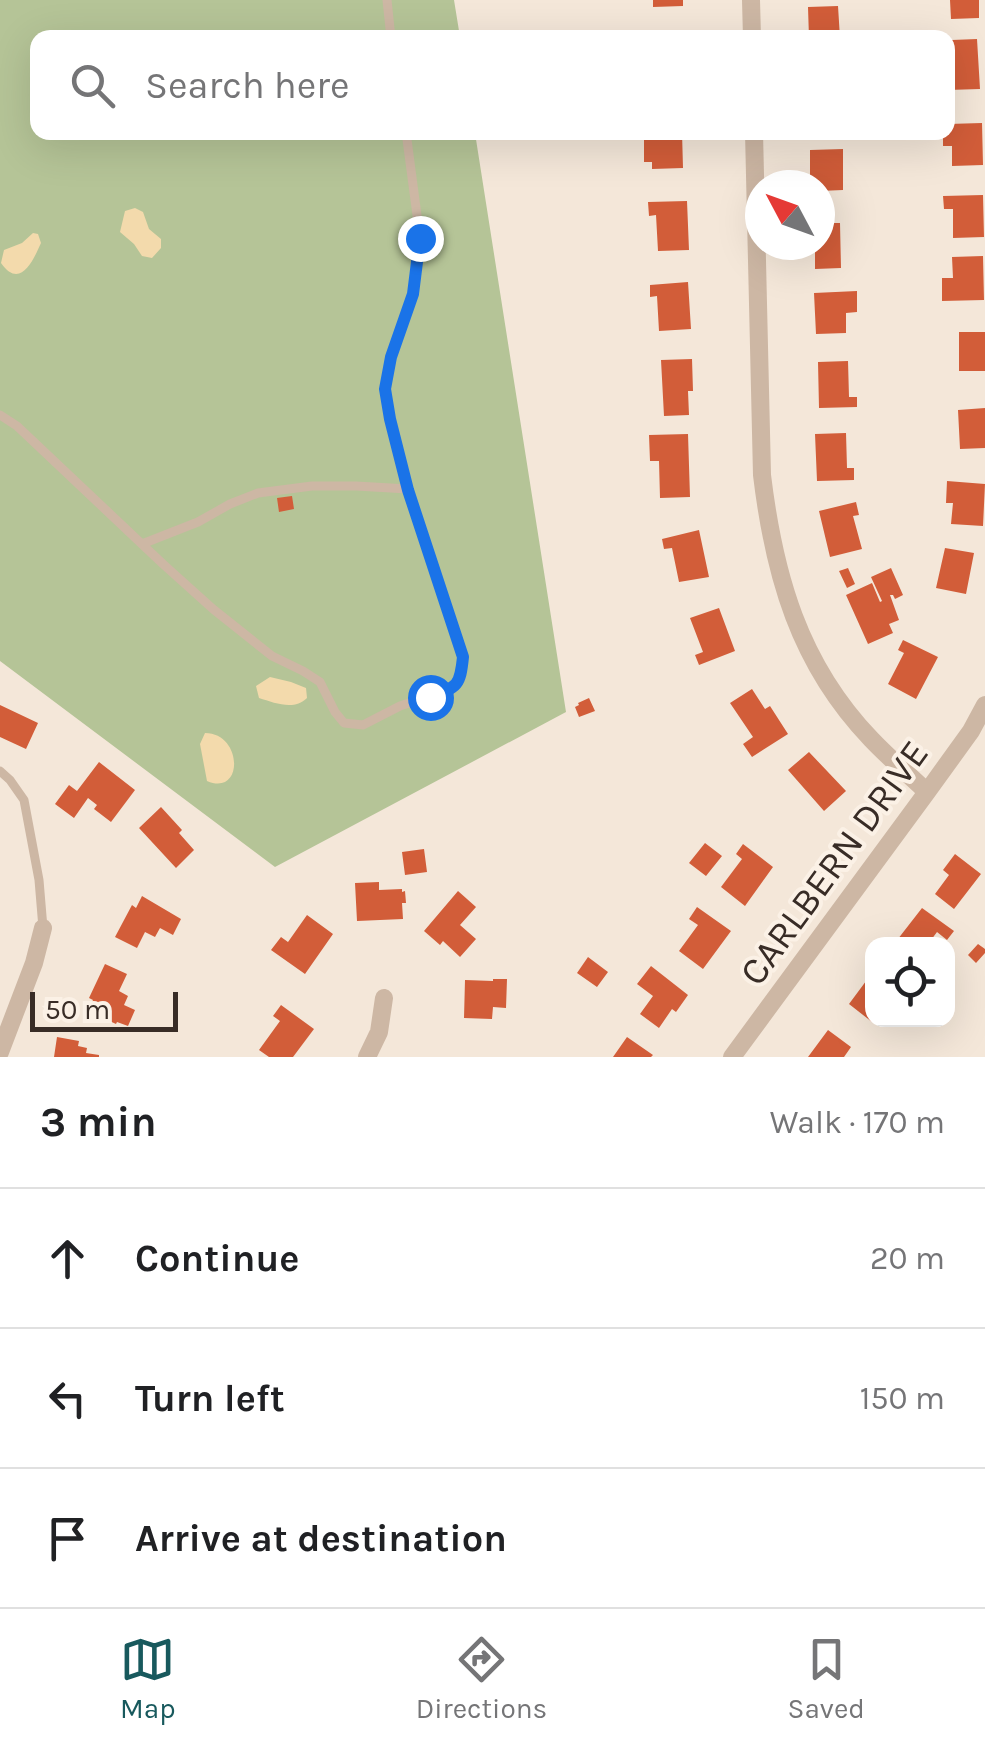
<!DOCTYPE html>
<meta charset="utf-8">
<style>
body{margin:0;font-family:Karla,sans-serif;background:#f2f2f2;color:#202124}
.controls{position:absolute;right:30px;bottom:30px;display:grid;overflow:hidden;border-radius:20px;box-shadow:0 10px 40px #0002}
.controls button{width:90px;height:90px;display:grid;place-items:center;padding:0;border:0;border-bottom:2px solid #e0e0e0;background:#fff;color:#202124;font:50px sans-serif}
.compass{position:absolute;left:745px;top:170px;width:90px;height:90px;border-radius:50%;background:#fff;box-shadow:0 10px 40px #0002;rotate:311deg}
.scale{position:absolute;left:30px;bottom:25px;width:148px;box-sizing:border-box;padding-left:10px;border:5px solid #382c26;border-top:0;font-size:28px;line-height:35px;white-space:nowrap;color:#382c26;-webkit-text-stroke:8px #fbf1e6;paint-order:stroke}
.stop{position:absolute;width:30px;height:30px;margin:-22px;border:8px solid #1a73e8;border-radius:50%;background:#fff}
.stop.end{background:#1a73e8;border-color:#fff;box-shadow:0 2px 10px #0008}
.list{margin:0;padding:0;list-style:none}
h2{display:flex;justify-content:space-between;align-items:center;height:130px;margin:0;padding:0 40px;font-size:42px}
h2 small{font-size:32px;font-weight:400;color:#757577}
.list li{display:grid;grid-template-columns:65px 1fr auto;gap:30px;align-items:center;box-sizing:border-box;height:140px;padding:0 40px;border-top:2px solid #e0e0e0}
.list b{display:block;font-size:38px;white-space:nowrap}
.list em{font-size:32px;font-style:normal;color:#757577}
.icon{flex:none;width:55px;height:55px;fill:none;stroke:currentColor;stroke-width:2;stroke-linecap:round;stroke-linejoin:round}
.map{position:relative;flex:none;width:985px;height:1057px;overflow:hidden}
.search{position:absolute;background:#fff;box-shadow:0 10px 40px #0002;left:30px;right:30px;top:30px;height:110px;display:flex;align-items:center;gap:25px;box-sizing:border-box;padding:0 35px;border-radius:20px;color:#757577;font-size:38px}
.sheet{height:550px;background:#fff}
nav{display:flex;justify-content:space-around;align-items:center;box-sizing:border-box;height:140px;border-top:2px solid #e0e0e0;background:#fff;font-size:28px;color:#757577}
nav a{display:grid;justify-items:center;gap:5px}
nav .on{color:#18595d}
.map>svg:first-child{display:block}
.green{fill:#b5c497}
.sand{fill:#f3daac}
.building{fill:#d25d39}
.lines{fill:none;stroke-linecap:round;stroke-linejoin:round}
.service{stroke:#cdb7a4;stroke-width:9}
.minor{stroke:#cdb7a4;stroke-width:18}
.route{stroke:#1a73e8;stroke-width:12}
.labels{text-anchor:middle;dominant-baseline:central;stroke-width:8;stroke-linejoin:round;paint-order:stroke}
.street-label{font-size:38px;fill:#382c26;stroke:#fbf1e6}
</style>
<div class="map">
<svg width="985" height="1057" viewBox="0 0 985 1057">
<rect width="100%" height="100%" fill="#f4e7d9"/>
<path class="green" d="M0 0H454L460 37 38 38V132L475 133 566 712 275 867 0 661Z"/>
<path class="sand" d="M135 208 143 212 149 229 161 239V248L152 258 142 256 134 244 120 232 125 211Z
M33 233 38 234 41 243C33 261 20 290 1 263L4 250 22 243Z
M270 677 291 682 306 688 307 698C294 711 275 703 259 698L256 686Z
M205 733C243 733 244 797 207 781L200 744Z"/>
<path class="building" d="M653 0H683V6L653 7Z
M950 0H979V18L951 19Z
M838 6 840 38H809L808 7Z
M689 33V38H645V34Z
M977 39 980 89 948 90V42H952V40Z
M982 123 983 165 952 166V146H943V132H948V124Z
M644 132H682L683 168 652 169V162H644Z
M843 149V190L820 191V185H810V150Z
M983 195 984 237 953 238V209H944L943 196Z
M687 201 689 250 658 251 656 215 649 216 648 202Z
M820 223H840L841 268 815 269V245H820Z
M983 256 984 300 942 301V278H953L952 257Z
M688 282 691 329 659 331 657 296 650 297V285Z
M857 291V312L846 313V333L816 334 814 293Z
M959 332H985V371H959Z
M692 359 693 391H688L689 415 664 416 661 360Z
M848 361 849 397H857V407L819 408 818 362Z
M985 408V448L960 449 958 410Z
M846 433 847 468H854V480L817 481 815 434Z
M688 434 690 497 660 498 659 461H650L649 435Z
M947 481 985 484 983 526 951 524 953 503H946Z
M292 496 294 509 279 512 277 498Z
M856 502 859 515 853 516 862 549 830 557 819 511Z
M699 530 709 577 679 582 672 548 664 549 662 539Z
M945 548 974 553 966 594 936 588Z
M848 568 855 584 847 588 839 571Z
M891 568 903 595 895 599 893 595H890L899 620 889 624 893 633 868 644 846 595 872 583 880 602 882 601 871 577Z
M719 608 735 651 699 665 695 655 703 652 690 618Z
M903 640 938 657 916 699 888 684 904 653 898 650Z
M752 689 765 709 770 706 788 734 752 757 743 744 753 737 730 703Z
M589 698 595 711 579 717 575 707 579 705 578 703Z
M0 705 38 723 26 749 0 737Z
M809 752 846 791 824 811 788 770Z
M99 762 135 790 111 822 94 809 97 805 88 798 74 818 55 804 69 785 77 791Z
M161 807 182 830 179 833 194 850 176 868 139 828Z
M705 843 722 856 706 876 689 863Z
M743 844 773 867 745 906 721 887 742 859 736 854Z
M424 849 427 872 405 875 402 852Z
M955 854 981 874 954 909 935 894 949 875 943 870Z
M379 882V890L402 889V892L405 891 406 903H402L403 919 357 921 355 883Z
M458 891 476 907 460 925 476 939 460 957 443 941 440 945 424 931Z
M142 896 181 919 173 935 160 928 155 937 145 932 137 948 115 937 132 905 136 908Z
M697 907 731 931 703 969 679 951 698 925 689 919Z
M922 908 954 931 947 940 937 932 928 944H894Z
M307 915 333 934 305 974 271 950 281 937 288 942Z
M978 944 985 949V953L976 963 968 955Z
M588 957 608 972 597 987 577 973Z
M105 964 127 974 119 991 128 996 124 1005 135 1010 128 1026 117 1022 116 1024 88 1011 93 1000 89 998Z
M651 966 688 995 676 1012 672 1009 659 1028 640 1014 653 996 637 984Z
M872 973V1022L849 1004Z
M493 979H507L506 1008 493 1007 492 1019 464 1018 465 980 493 981Z
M281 1005 314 1029 293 1057H269L259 1050 280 1021 273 1016Z
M828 1030 851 1047 844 1057H808Z
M57 1037 79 1041 78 1046 87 1048 86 1053 99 1055V1057H54Z
M627 1037 653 1055 651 1057H613Z"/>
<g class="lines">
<path class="service" d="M387 0 391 38
M0 415 17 426 163 564 213 609 272 656 303 671 320 682 335 712 344 723 363 725 400 706 454 688 461 678 463 657 408 489 390 419 385 389 391 357 413 294 420 238 406 132
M142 544 198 522 230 504 258 493 312 486H356L408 489
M0 771 10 780 24 800 39 880 43 928"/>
<path class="minor" d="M751 0 752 38
M754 132 762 475C774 575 799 664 871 739 889 758 909 775 927 792
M0 1052 34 963 43 928
M367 1057 379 1032 384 998
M732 1057 927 792 971 731 985 705"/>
</g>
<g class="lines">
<path class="route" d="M420 238 413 294 391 357 385 389 390 419 408 490 463 657C460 687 457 687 430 697"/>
</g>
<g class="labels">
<g class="street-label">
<text transform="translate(834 863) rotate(-54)">CARLBERN DRIVE</text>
</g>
</g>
</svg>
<div class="controls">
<button><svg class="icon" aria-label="locate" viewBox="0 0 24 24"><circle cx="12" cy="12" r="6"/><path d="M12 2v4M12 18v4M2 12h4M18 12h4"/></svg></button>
</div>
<svg class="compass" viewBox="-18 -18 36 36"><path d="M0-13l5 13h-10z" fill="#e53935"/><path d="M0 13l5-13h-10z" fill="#757577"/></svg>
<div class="scale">50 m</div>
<div class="stop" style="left:430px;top:697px"></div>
<div class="stop end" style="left:420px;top:238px"></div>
<div class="search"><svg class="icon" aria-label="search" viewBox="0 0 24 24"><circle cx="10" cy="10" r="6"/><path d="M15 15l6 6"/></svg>Search here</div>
</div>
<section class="sheet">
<h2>3 min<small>Walk · 170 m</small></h2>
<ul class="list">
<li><svg class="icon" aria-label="ahead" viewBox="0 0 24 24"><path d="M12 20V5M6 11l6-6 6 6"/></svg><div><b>Continue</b></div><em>20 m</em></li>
<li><svg class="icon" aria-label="left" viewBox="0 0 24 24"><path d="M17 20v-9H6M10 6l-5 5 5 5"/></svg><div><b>Turn left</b></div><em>150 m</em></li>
<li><svg class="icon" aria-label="arrive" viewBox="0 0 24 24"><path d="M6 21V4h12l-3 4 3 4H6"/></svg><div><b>Arrive at destination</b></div></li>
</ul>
</section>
<nav>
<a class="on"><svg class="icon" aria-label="map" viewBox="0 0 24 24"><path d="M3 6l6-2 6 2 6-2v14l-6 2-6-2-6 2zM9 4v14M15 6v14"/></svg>Map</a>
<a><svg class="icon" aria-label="directions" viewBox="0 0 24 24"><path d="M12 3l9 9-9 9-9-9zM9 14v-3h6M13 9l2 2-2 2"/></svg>Directions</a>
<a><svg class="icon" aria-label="saved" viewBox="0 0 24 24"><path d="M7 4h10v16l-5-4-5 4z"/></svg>Saved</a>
</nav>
